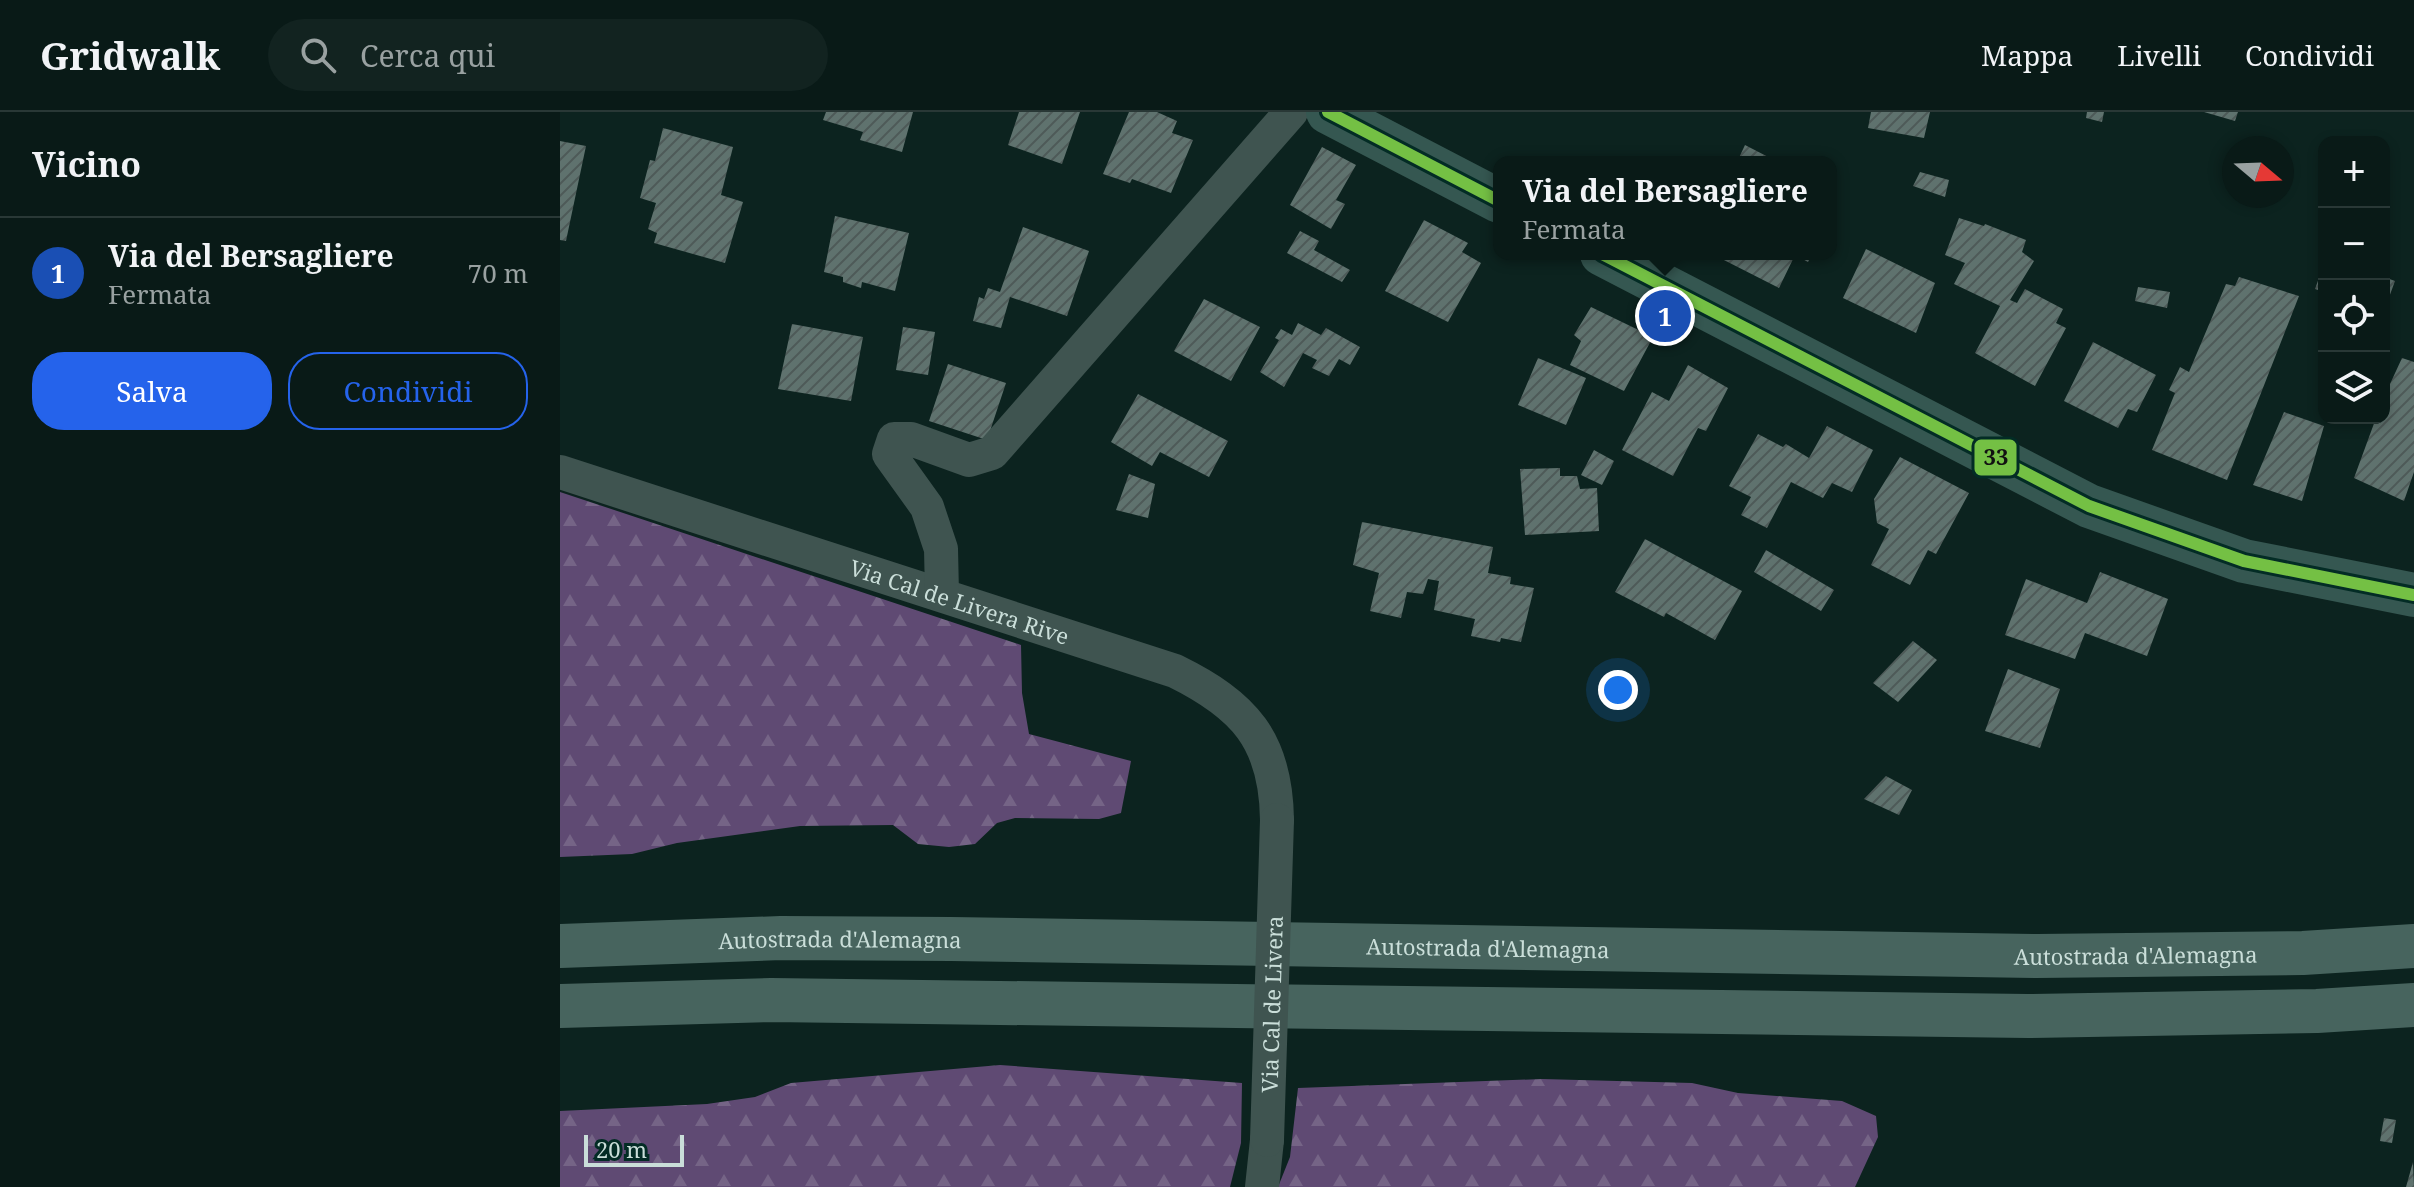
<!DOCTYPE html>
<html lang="it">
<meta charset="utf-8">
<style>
body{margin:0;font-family:"Noto Serif",serif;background:#122320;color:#f1f3f6}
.controls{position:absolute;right:24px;top:24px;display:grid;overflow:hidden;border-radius:16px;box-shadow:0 4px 12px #0003}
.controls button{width:72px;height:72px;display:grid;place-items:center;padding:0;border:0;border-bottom:2px solid #293836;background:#091a17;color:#f1f3f6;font:40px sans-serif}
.compass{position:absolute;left:1662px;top:24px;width:72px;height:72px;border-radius:50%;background:#091a17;box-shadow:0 4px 12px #0003;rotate:109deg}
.scale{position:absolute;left:24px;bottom:20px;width:100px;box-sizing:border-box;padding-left:8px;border:4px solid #caded9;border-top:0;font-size:22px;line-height:28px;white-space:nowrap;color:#caded9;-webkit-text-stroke:6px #032c25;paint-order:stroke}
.you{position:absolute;left:1058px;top:578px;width:28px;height:28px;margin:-20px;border:6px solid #fff;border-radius:50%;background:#1a73e8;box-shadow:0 0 0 12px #1a73e833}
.badge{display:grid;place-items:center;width:52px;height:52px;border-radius:50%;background:#2563eb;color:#fff;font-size:26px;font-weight:700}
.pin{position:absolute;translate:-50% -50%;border:4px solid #fff;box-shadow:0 2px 8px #0006}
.popup{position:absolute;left:933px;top:44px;width:344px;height:104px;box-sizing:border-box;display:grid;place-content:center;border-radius:16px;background:#091a17;filter:drop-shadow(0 2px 6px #0005);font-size:26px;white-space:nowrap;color:#99a1a1}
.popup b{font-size:30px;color:#f1f3f6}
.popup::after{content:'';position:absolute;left:50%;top:100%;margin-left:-16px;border:16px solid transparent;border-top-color:#091a17}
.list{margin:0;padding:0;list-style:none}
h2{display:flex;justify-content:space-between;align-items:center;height:104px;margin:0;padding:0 32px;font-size:34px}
h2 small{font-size:26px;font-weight:400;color:#99a1a1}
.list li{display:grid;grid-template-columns:52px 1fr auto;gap:24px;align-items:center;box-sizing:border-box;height:112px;padding:0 32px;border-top:2px solid #293836}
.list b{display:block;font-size:30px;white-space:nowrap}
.list p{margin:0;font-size:26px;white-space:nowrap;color:#99a1a1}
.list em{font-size:26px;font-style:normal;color:#99a1a1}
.actions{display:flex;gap:16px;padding:24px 32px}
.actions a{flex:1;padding:18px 0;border:2px solid #2563eb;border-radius:32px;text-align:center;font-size:28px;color:#2563eb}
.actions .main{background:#2563eb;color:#fff}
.icon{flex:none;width:44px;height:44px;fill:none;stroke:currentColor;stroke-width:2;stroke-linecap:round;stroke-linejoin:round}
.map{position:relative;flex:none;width:1854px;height:1075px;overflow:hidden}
header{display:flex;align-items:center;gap:48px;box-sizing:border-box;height:112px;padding:0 40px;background:#091a17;border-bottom:2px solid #293836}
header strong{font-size:38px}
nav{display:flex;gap:44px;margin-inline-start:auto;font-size:28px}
.search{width:560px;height:72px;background:#122320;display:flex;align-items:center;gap:20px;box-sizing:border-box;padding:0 28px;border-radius:44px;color:#99a1a1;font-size:30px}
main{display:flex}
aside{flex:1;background:#091a17}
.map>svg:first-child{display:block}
.forest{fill:url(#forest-firs)}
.building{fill:url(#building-hatch)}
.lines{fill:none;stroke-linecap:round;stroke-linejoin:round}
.minor{stroke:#3f5450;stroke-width:34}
.major{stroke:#355751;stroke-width:44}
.highway{stroke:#47645e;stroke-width:44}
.minor-bridge{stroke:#3f5450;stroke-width:34}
.bus-1-casing{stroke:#032c25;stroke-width:18}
.bus-1{stroke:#74c044;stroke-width:12}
.labels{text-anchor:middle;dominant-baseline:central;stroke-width:8;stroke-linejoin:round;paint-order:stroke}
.street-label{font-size:22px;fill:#caded9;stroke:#032c25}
.line-badge{stroke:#032c25;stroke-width:3}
.pale-badge-label{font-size:22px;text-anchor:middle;font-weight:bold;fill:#111}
</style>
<header>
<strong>Gridwalk</strong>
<div class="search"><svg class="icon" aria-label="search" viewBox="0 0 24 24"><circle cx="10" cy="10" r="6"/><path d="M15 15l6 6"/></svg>Cerca qui</div>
<nav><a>Mappa</a><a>Livelli</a><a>Condividi</a></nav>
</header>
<main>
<aside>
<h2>Vicino<small></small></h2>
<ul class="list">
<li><span class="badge" style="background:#1a4fb4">1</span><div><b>Via del Bersagliere</b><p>Fermata</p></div><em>70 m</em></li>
</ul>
<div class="actions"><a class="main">Salva</a><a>Condividi</a></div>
</aside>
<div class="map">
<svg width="1854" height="1075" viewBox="0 0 1854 1075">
<defs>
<pattern id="forest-firs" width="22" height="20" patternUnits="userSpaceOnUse" patternTransform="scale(2)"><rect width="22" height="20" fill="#5f4a73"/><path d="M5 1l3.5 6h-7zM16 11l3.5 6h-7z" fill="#756486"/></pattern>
<pattern id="building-hatch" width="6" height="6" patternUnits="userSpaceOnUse" patternTransform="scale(2)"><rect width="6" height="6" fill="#5f726e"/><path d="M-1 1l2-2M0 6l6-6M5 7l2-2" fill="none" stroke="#4e5a58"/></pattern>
</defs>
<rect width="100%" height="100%" fill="#0c231f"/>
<path class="forest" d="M0 380 461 533 462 581 469 622 571 649 561 701 539 707 455 706 437 711 415 732 389 735 358 732 333 713 240 714 117 731 72 742 0 745Z
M440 953 682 971 681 1031 670 1075H0V999L147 992 195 985 231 971Z
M982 967 1132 971 1178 981 1282 989 1316 1004 1318 1025 1295 1075H718L730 1045 738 976Z"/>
<path class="building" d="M266 0H353L342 40 300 28 303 20 263 8Z
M459 0H520L502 52 448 33Z
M569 0H597L617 9 612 21 633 28 611 81 572 67 570 71 543 62Z
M1311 0H1370L1364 26 1308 16Z
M1527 0H1544L1542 10 1526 6Z
M1644 0H1678L1675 9Z
M103 16 173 35 161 83 183 90 165 151 94 131 97 121 88 117 96 91 80 86 90 48 95 49Z
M0 29 26 34 6 129 0 128Z
M1185 33 1218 50H1177Z
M762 35 796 53 776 88 785 92 771 117 730 93Z
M1360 60 1389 68 1385 85 1353 74Z
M275 104 349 121 335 179 302 170 301 176 283 170V165L264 160Z
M1399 106 1424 114 1425 112 1466 128 1462 140 1474 149 1450 188 1457 191 1465 177 1503 197 1496 211 1506 216 1475 274 1415 241 1440 194 1394 172 1405 151 1385 143Z
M864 108 908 131 902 140 921 151 888 210 825 179Z
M463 115 529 139 507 204 450 185 441 216 413 209 419 185 424 187 428 176 440 180Z
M740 119 759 129 754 138 790 158 782 170 727 141Z
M1306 137 1375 171 1356 221 1283 186Z
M1160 142H1252L1248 150 1235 143 1219 176 1158 145Z
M1764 152V180L1755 177Z
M1679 165 1739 184 1667 368 1592 338 1615 281 1609 278 1620 255 1629 260 1666 172 1675 174Z
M1824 165 1835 169 1824 199Z
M1578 175 1610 180 1607 196 1575 189Z
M644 187 700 215 671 269 614 239Z
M1031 195 1093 225 1064 279 1010 253 1021 229 1014 223Z
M738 211 761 223 766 216 800 235 790 253 779 247 769 264 752 256 757 248 743 241 724 275 700 260 719 228 715 226 721 217 732 223Z
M232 212 303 225 291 289 218 277Z
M343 215 375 220 368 263 336 258Z
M1533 230 1596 263 1577 300 1568 297 1558 316 1504 289Z
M978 246 1026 266 1006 313 958 293Z
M1842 246 1854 250V360L1844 389 1794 366 1816 306H1824V285Z
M388 252 446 271 427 328 369 309Z
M1128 253 1168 276 1146 319 1138 316 1113 364 1062 338 1092 280 1109 289Z
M578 282 668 329 649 365 600 340 592 354 551 330Z
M1724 300 1764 314 1742 389 1693 373Z
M1267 314 1313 338 1292 380 1272 371 1263 386 1231 370 1207 416 1181 403 1191 385 1169 374 1198 322 1223 335 1226 332 1249 346Z
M1034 338 1054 349 1042 373 1021 363Z
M1340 345 1409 381 1376 442 1368 438 1350 473 1311 453 1329 417 1317 411 1314 387Z
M1000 356V364H1017L1020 377 1037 376 1039 419 965 423 960 357Z
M569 362 595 372 588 406 556 398Z
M802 410 933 435 928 461 951 465 950 472 974 476 961 530 941 526 940 530 911 524 915 507 874 498 879 469 868 467 863 482 847 480 841 506 810 499 819 461 793 453Z
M1085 427 1182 479 1155 528 1106 501 1104 505 1055 480Z
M1206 438 1274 478 1261 499 1194 460Z
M1540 460 1608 487 1587 544 1525 521 1515 547 1445 523 1466 467 1527 491Z
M1353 529 1377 548 1338 590 1313 571Z
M1448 557 1500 577 1480 636 1425 619Z
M1326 664 1352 678 1339 703 1304 687Z
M1824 1006 1836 1008 1832 1031 1820 1029Z
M1853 1050 1854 1075H1846Z"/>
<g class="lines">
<g class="minor">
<path id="s1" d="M0 360 615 559C684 593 716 628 717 708"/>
<path d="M382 482 381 437 367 395 329 342 334 327H351L409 348 432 341 731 0"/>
<path d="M702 1075 707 1028"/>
</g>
<path class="major" d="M768 0 939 89
M1042 142 1529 394 1684 449 1854 483"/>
<g class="highway">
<path id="s2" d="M0 834 221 826 391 827 1477 844 1743 841 1854 834"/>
<path d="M0 894 211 888 1468 904 1757 899 1854 893"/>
</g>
<path class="minor-bridge" id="s3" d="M707 1028 717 708"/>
<defs>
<path id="bus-1" d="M768 0 939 89
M1042 142 1529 394 1684 449 1854 483"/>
</defs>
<use href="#bus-1" class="bus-1-casing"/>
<use href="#bus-1" class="bus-1"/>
</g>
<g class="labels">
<g class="street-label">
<text stroke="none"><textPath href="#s1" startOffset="420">Via Cal de Livera Rive</textPath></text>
<text stroke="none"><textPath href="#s2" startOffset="280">Autostrada d'Alemagna</textPath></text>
<text stroke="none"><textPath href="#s2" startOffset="928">Autostrada d'Alemagna</textPath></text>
<text stroke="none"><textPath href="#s2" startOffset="1576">Autostrada d'Alemagna</textPath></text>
<text stroke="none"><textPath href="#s3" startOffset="136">Via Cal de Livera</textPath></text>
</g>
</g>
<rect class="line-badge" x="1413" y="326" width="45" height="39" rx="8" fill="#74c044"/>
<g class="pale-badge-label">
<text x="1436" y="353">33</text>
</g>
</svg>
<div class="controls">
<button>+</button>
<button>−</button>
<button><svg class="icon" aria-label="locate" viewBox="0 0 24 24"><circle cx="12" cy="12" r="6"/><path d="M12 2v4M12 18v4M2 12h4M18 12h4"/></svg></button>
<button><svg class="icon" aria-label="layers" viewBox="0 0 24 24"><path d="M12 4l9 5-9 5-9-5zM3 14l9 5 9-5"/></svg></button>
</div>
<svg class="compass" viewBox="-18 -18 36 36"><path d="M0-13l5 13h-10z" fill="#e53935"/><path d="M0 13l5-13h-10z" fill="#99a1a1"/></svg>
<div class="scale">20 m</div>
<div class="you"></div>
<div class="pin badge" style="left:1105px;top:204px;background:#1a4fb4">1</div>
<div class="popup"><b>Via del Bersagliere</b>Fermata</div>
</div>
</main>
